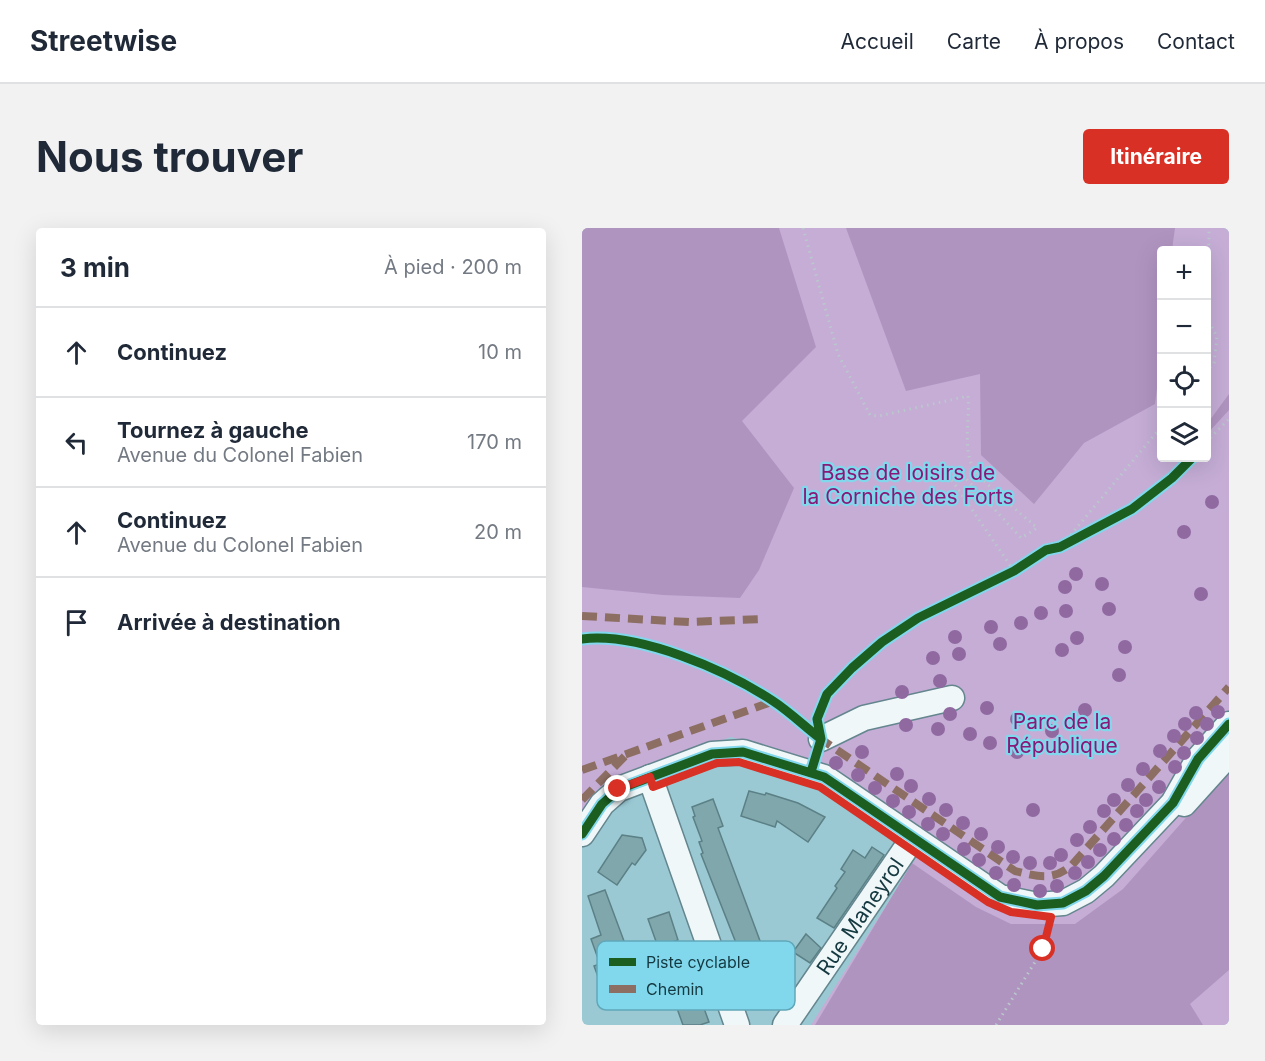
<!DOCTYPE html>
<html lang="fr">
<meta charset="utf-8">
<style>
body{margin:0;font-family:Inter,sans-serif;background:#f2f2f3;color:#1f2937}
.controls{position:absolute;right:18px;top:18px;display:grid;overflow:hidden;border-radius:6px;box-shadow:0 6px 24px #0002}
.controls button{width:54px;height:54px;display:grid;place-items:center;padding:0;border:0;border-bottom:2px solid #e0e1e3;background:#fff;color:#1f2937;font:30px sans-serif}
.stop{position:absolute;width:18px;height:18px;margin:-14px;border:4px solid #d93025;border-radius:50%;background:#fff}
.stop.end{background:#d93025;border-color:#fff;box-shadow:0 2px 6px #0008}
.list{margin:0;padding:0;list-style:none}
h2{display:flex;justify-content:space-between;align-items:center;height:78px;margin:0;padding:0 24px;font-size:26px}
h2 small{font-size:20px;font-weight:400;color:#747a83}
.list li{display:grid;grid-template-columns:39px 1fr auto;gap:18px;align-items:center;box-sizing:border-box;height:90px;padding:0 24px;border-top:2px solid #e0e1e3}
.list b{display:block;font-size:22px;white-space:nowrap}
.list p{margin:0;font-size:20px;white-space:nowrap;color:#747a83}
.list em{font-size:20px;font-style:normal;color:#747a83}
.icon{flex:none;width:33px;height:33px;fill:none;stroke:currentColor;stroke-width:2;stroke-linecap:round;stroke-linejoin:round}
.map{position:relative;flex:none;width:647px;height:797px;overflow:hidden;border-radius:6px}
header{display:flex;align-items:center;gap:36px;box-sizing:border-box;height:84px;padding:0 30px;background:#fff;border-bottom:2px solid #e0e1e3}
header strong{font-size:28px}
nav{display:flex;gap:33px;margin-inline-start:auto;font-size:21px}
.intro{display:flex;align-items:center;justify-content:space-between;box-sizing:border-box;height:144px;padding:0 36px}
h1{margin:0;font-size:42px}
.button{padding:15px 27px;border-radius:6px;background:#d93025;color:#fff;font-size:21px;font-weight:700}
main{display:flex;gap:36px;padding:0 36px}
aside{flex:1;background:#fff;border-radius:6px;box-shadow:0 6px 24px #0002}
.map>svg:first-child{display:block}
.green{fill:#c5add6;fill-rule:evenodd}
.forest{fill:#af94c0}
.building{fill:#80a7ac;stroke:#5b8085;stroke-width:1.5}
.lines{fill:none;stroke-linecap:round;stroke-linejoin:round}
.minor-casing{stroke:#64868e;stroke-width:27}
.path{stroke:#bac8cc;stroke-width:3;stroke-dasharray:1.5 4.5;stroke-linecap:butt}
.minor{stroke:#f0f7f9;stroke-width:24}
.quiet{stroke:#8d6e63;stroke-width:8;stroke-dasharray:15 8;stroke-linecap:butt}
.cycleway-casing{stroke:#81d8ec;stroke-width:13}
.cycleway{stroke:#1b5e20;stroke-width:9}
.tree{fill:#9069a1}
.route{stroke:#d93025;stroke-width:8}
.labels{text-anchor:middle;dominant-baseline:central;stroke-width:4.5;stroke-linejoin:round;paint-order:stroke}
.park-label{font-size:21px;fill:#871a78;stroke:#81d8ec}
.street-label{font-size:21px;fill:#143941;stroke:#81d8ec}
.key{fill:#81d8ec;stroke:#60a8b9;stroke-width:1.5}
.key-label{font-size:16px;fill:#143941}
</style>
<header>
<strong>Streetwise</strong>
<nav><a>Accueil</a><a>Carte</a><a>À propos</a><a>Contact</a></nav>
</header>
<div class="intro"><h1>Nous trouver</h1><a class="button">Itinéraire</a></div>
<main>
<aside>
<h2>3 min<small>À pied · 200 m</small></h2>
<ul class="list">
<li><svg class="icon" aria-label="ahead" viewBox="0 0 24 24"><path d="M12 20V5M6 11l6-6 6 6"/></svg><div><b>Continuez</b></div><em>10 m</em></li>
<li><svg class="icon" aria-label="left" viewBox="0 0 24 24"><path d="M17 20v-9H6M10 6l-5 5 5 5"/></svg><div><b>Tournez à gauche</b><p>Avenue du Colonel Fabien</p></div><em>170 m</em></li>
<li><svg class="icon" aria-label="ahead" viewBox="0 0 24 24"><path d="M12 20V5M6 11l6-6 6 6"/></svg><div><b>Continuez</b><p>Avenue du Colonel Fabien</p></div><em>20 m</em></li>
<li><svg class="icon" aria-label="arrive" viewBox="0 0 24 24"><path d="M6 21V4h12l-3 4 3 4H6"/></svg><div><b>Arrivée à destination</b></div></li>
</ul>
</aside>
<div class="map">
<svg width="647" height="797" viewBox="0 0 647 797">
<rect width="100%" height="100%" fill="#9ac9d4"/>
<path class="green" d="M0 0H647V797H229L348 608 251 539 149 509 24 553 0 587ZM580 22H624V230H580Z"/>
<path class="forest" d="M0 0H197L234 119 160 193 212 260 177 342 158 370 81 367 0 359Z
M264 0H593L590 22H580V120L573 176 502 215 452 276 399 227 398 146 324 163Z
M647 166V182L625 206V196Z
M647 541V742L608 776 621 797H233L330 635 394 679 429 696H493L541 661Z"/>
<path class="building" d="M167 563 183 567 184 565 216 575 243 589 226 614 195 593 193 599 159 588Z
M131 571 141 598 136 600 174 702 192 751 196 746 203 764 174 775 165 749 167 748 119 626 121 625 117 614 120 613 111 589 113 588 110 579Z
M40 607 60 610 64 622 53 637 50 635 35 657 16 644Z
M290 619 302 627 252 700 235 690 255 660 253 658 263 644 259 641 271 622 283 630Z
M23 662 42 713 28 719 41 755 21 762 12 738 18 736 9 711 19 707 6 668Z
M87 684 96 712 76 719 66 691Z
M224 706 239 720 228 735 211 724Z
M107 739 127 794 118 797H101L83 747Z"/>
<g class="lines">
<defs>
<g id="minor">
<path d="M239 511 282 490 370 470"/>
<path d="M68 549 155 797"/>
<path d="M602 576 647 526"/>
<path d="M0 606 20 576 37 561 130 526 161 524 242 549 418 669 455 677 481 675 504 663 522 648 591 575 616 531 647 496"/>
<path id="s1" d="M203 797 331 610"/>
</g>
</defs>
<use href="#minor" class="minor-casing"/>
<path class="path" d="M221 0 256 126 288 187 297 188 386 168C388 191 381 215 390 238 394 249 443 289 455 300L439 310 376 242 367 248 432 343
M624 144 632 135 635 109 626 91 627 0
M624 214 647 191
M481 316 580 198
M236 489C266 415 359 379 426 346 439 339 451 327 465 322 469 320 474 321 478 319 500 311 532 294 551 281 573 266 592 248 610 230
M414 797 461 721 467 696"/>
<use href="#minor" class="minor"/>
<path class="quiet" d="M0 388 107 394 181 391
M236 509 433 643C457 649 471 653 490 637L647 459
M0 542 192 473
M0 572 44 527"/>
<defs>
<path id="cycleway" d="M0 411C57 404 144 442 191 473 208 484 223 499 239 511
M229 544 239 511 235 491 245 466 270 440 300 414 336 390 432 343 464 322 478 319 550 281 590 250 610 230
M0 606 20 576 37 561 130 526 161 524 242 549 418 669 455 677 481 675 504 663 522 648 591 575 616 531 647 496"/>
</defs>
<use href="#cycleway" class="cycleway-casing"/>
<use href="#cycleway" class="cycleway"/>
</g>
<g class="tree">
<circle cx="630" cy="274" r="7"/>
<circle cx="602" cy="304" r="7"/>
<circle cx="494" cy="346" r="7"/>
<circle cx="520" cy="356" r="7"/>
<circle cx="483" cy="359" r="7"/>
<circle cx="619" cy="366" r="7"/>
<circle cx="527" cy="381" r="7"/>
<circle cx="484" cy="383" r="7"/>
<circle cx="459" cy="385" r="7"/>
<circle cx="439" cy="395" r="7"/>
<circle cx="409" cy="399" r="7"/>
<circle cx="373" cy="409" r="7"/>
<circle cx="495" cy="410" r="7"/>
<circle cx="418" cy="416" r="7"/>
<circle cx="543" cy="419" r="7"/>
<circle cx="480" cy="422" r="7"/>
<circle cx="377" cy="426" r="7"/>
<circle cx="351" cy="430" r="7"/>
<circle cx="537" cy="447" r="7"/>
<circle cx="358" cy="453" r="7"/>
<circle cx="320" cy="464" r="7"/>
<circle cx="405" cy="480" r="7"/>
<circle cx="503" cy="482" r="7"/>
<circle cx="636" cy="484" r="7"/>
<circle cx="614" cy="485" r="7"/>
<circle cx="368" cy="486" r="7"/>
<circle cx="435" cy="491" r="7"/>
<circle cx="603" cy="496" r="7"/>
<circle cx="625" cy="496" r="7"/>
<circle cx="324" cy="497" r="7"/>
<circle cx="356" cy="501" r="7"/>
<circle cx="470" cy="503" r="7"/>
<circle cx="388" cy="506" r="7"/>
<circle cx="592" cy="508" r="7"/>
<circle cx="615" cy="510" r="7"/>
<circle cx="408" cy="515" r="7"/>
<circle cx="578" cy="523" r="7"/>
<circle cx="280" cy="524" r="7"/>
<circle cx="435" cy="524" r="7"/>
<circle cx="602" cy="525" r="7"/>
<circle cx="254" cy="535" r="7"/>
<circle cx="593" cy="539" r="7"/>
<circle cx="561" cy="541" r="7"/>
<circle cx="315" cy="546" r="7"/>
<circle cx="276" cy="547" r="7"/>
<circle cx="546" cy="557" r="7"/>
<circle cx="329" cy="558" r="7"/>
<circle cx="577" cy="559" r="7"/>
<circle cx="293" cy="560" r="7"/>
<circle cx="347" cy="571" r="7"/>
<circle cx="532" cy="572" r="7"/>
<circle cx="564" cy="572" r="7"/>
<circle cx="311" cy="573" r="7"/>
<circle cx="364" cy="582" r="7"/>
<circle cx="451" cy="582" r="7"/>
<circle cx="522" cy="583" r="7"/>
<circle cx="555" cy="583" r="7"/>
<circle cx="327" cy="584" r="7"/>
<circle cx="381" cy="595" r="7"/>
<circle cx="346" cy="596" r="7"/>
<circle cx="544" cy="597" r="7"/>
<circle cx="508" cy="599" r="7"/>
<circle cx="361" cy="606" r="7"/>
<circle cx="399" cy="606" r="7"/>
<circle cx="532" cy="611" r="7"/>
<circle cx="495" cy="612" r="7"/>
<circle cx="416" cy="619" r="7"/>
<circle cx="382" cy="621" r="7"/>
<circle cx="518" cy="622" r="7"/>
<circle cx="479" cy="627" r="7"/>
<circle cx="431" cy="629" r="7"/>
<circle cx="397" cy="632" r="7"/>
<circle cx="506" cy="634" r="7"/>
<circle cx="448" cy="635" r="7"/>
<circle cx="468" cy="635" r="7"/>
<circle cx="414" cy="645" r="7"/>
<circle cx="493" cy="645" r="7"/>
<circle cx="432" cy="657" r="7"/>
<circle cx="475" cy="658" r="7"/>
<circle cx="458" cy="663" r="7"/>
</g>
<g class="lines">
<path class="route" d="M36 561 68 549 71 559 135 535 157 534 238 559 406 674 429 684 469 689 461 721"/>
</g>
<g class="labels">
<g class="park-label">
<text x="326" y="244">Base de loisirs de<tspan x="326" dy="24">la Corniche des Forts</tspan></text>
<text x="480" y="493">Parc de la<tspan x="480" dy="24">République</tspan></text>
</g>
<g class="street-label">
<text stroke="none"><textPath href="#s1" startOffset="132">Rue Maneyrol</textPath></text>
</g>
</g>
<rect x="15" y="713" width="198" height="69" rx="9" class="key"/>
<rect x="27" y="730" width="27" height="8" fill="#1b5e20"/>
<rect x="27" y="757" width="27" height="8" fill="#8d6e63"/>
<g class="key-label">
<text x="64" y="740">Piste cyclable</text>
<text x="64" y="767">Chemin</text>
</g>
</svg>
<div class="controls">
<button>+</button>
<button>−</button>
<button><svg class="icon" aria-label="locate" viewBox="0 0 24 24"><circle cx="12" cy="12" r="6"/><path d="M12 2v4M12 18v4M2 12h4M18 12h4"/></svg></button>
<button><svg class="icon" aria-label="layers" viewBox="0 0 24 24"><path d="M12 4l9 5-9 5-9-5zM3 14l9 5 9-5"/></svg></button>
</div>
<div class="stop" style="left:461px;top:721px"></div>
<div class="stop end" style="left:36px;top:561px"></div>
</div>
</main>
